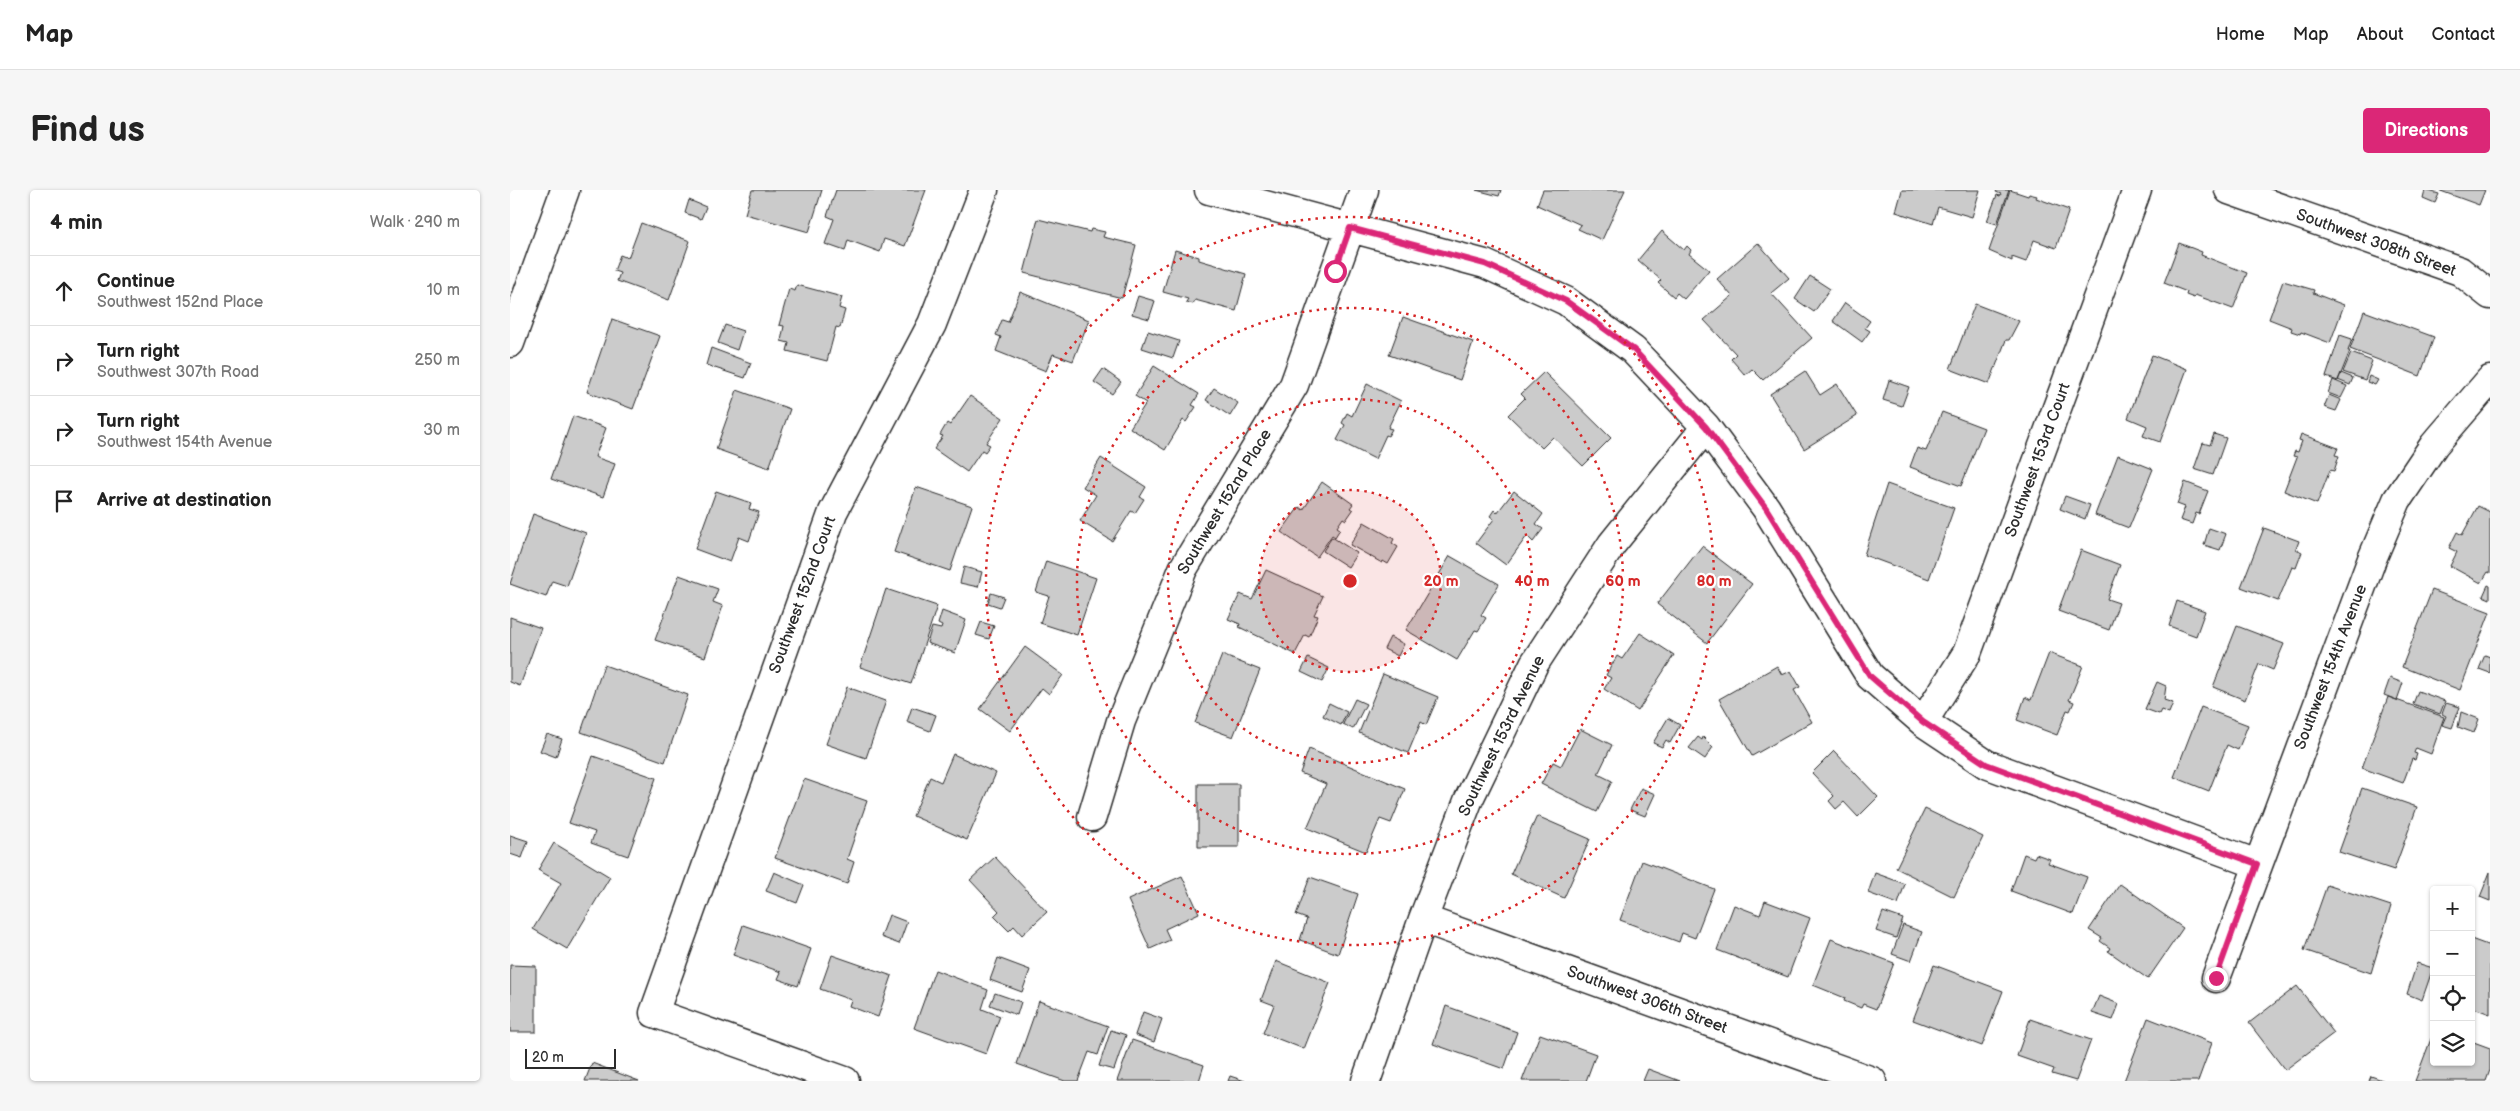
<!DOCTYPE html>
<meta charset="utf-8">
<style>
body{margin:0;font-family:"Balsamiq Sans",sans-serif;background:#f6f6f6;color:#222}
.controls{position:absolute;right:15px;bottom:15px;display:grid;overflow:hidden;border-radius:5px;box-shadow:0 1px 4px #0004}
.controls button{width:45px;height:45px;display:grid;place-items:center;padding:0;border:0;border-bottom:1px solid #e0e0e0;background:#fff;color:#222;font:25px sans-serif}
.scale{position:absolute;left:15px;bottom:12px;width:91px;box-sizing:border-box;padding-left:5px;border:2px solid #2b2b2b;border-top:0;font-size:14px;line-height:18px;white-space:nowrap;color:#2b2b2b;-webkit-text-stroke:4px #fff;paint-order:stroke}
.stop{position:absolute;width:15px;height:15px;margin:-11px;border:4px solid #db2777;border-radius:50%;background:#fff}
.stop.end{background:#db2777;border-color:#fff;box-shadow:0 1px 5px #0008}
.list{margin:0;padding:0;list-style:none}
h2{display:flex;justify-content:space-between;align-items:center;height:65px;margin:0;padding:0 20px;font-size:21px}
h2 small{font-size:16px;font-weight:400;color:#767676}
.list li{display:grid;grid-template-columns:32px 1fr auto;gap:15px;align-items:center;box-sizing:border-box;height:70px;padding:0 20px;border-top:1px solid #e0e0e0}
.list b{display:block;font-size:19px;white-space:nowrap}
.list p{margin:0;font-size:16px;white-space:nowrap;color:#767676}
.list em{font-size:16px;font-style:normal;color:#767676}
.icon{flex:none;width:28px;height:28px;fill:none;stroke:currentColor;stroke-width:2;stroke-linecap:round;stroke-linejoin:round}
.map{position:relative;flex:none;width:1980px;height:891px;overflow:hidden;border-radius:5px}
header{display:flex;align-items:center;gap:30px;box-sizing:border-box;height:70px;padding:0 25px;background:#fff;border-bottom:1px solid #e0e0e0}
header strong{font-size:24px}
nav{display:flex;gap:28px;margin-inline-start:auto;font-size:18px}
.intro{display:flex;align-items:center;justify-content:space-between;box-sizing:border-box;height:120px;padding:0 30px}
h1{margin:0;font-size:35px}
.button{padding:12px 22px;border-radius:5px;background:#db2777;color:#fff;font-size:18px;font-weight:700}
main{display:flex;gap:30px;padding:0 30px}
aside{flex:1;background:#fff;border-radius:5px;box-shadow:0 1px 4px #0004}
.map>svg:first-child{display:block}
.building{fill:#cbcbcb;stroke:#2b2b2b}
.lines{fill:none;stroke-linecap:round;stroke-linejoin:round}
.minor-casing{stroke:#2b2b2b;stroke-width:31}
.minor{stroke:#fff;stroke-width:28}
.route{stroke:#db2777;stroke-width:6}
.ring{fill:none;stroke:#d62828;stroke-width:2.5;stroke-dasharray:2.5 5}
.labels{text-anchor:middle;dominant-baseline:central;stroke-width:4.5;stroke-linejoin:round;paint-order:stroke}
.street-label{font-size:16px;fill:#2b2b2b;stroke:#fff}
.centre{fill:#d62828;stroke:#fff;stroke-width:2.5}
.ring-label{font-size:15px;text-anchor:middle;font-weight:bold;fill:#d62828;stroke:#fff;stroke-width:4.5;stroke-linejoin:round;paint-order:stroke}
</style>
<header>
<strong>Map</strong>
<nav><a>Home</a><a>Map</a><a>About</a><a>Contact</a></nav>
</header>
<div class="intro"><h1>Find us</h1><a class="button">Directions</a></div>
<main>
<aside>
<h2>4 min<small>Walk · 290 m</small></h2>
<ul class="list">
<li><svg class="icon" aria-label="ahead" viewBox="0 0 24 24"><path d="M12 20V5M6 11l6-6 6 6"/></svg><div><b>Continue</b><p>Southwest 152nd Place</p></div><em>10 m</em></li>
<li><svg class="icon" aria-label="right" viewBox="0 0 24 24"><path d="M7 20v-9h11M14 6l5 5-5 5"/></svg><div><b>Turn right</b><p>Southwest 307th Road</p></div><em>250 m</em></li>
<li><svg class="icon" aria-label="right" viewBox="0 0 24 24"><path d="M7 20v-9h11M14 6l5 5-5 5"/></svg><div><b>Turn right</b><p>Southwest 154th Avenue</p></div><em>30 m</em></li>
<li><svg class="icon" aria-label="arrive" viewBox="0 0 24 24"><path d="M6 21V4h12l-3 4 3 4H6"/></svg><div><b>Arrive at destination</b></div></li>
</ul>
</aside>
<div class="map">
<svg width="1980" height="891" viewBox="0 0 1980 891">
<rect width="100%" height="100%" fill="#fff"/>
<filter id="ink" filterUnits="userSpaceOnUse"><feTurbulence type="fractalNoise" baseFrequency=".02" numOctaves="2"/><feDisplacementMap in="SourceGraphic" scale="10" xChannelSelector="R" yChannelSelector="G"/><feConvolveMatrix kernelMatrix="1 2 1 2 8 2 1 2 1" color-interpolation-filters="sRGB"/></filter>
<g filter="url(#ink)">
<path class="building" d="M242 0H312L299 42 235 24Z
M326 0H416L395 56 374 49 370 62 338 50 335 61 315 54 324 29 317 26Z
M966 0H991L989 6Z
M1033 0H1115L1092 50 1068 39 1071 35 1027 15Z
M1392 0H1470L1462 27 1428 17 1423 34 1386 22Z
M1487 0H1499L1487 34 1477 31 1487 5 1490 6 1491 4 1486 2Z
M1500 0 1518 6 1519 4 1527 6 1526 8 1559 20 1546 58 1524 50 1516 72 1502 67V71L1479 61Z
M1915 0 1929 4 1925 13 1913 8Z
M1928 0H1975L1969 15Z
M179 10 196 17 191 29 175 23Z
M528 29 580 42 581 39 595 42 593 47 626 55 612 108 514 83Z
M131 33 180 51 159 110 107 91 110 83 104 81 110 65 118 68Z
M1152 41 1174 60 1177 56 1181 60 1179 64 1199 80 1174 109 1167 103 1164 107 1148 93 1151 90 1128 70Z
M1248 53 1279 88 1261 103 1302 148 1253 190 1242 179 1235 185 1221 169 1226 164 1194 130 1222 106 1207 89Z
M1669 53 1692 62 1691 65 1737 83 1723 119 1685 105 1684 108 1676 105 1677 102 1654 93Z
M665 60 689 67V70L736 84 726 121 685 110 683 114 676 112 678 109 653 102Z
M1300 86 1320 99 1304 122 1285 109Z
M1773 91 1804 100 1803 103 1834 115 1820 153 1791 142 1790 144 1781 141 1782 138 1759 129Z
M287 95 332 107 329 118 335 120 330 138 326 137 317 171 277 161 279 153 271 151 274 136 269 135 279 99 285 101Z
M510 102 579 130 563 171 543 164 536 181 486 161 491 147 486 145 492 130 498 132Z
M628 106 645 111 639 129 622 124Z
M1335 113 1360 131 1355 138 1360 141 1352 152 1323 131Z
M1465 114 1509 131 1499 150H1496L1479 194 1440 179Z
M1854 121 1924 147 1910 186 1840 159Z
M893 127 963 152 950 190 879 165Z
M102 129 150 146 123 219 77 202Z
M215 135 233 141 227 160 208 153Z
M638 141 669 151 663 168 632 158Z
M1830 145 1842 149 1838 161H1840L1828 191 1816 187Z
M201 158 241 173 235 188 196 175Z
M1841 163 1862 171 1855 190 1833 182Z
M1642 165 1677 179 1650 252 1633 246 1637 236 1618 228Z
M644 176 689 204 682 215 686 217 676 232 673 230 655 260 620 238 636 213 625 206Z
M593 179 611 192 602 204 584 192Z
M1295 181 1310 205 1327 194 1347 226 1294 259 1260 204Z
M1034 182 1101 248 1073 276 1043 247 1032 258 998 225 1015 208 1011 204Z
M1831 183 1843 188 1840 195 1828 190Z
M1859 186 1868 190 1865 195 1857 192Z
M1379 190 1399 197 1392 216 1373 210Z
M1823 190 1837 196 1831 208 1818 203Z
M857 194 891 211 878 238 882 239 878 246 876 245 865 269 827 250 835 235 832 233 837 223 842 226Z
M704 198 728 213 720 226 696 210Z
M227 200 280 219 259 278 206 259Z
M1819 205 1831 210 1826 221 1814 217Z
M460 206 493 228 476 253 480 255 475 262 472 260 457 282 424 259 433 246 430 245 437 233 440 235Z
M1432 222 1474 238 1451 296 1400 277 1407 258 1416 261Z
M63 226 96 238 85 267 105 274 93 307 41 289Z
M1704 244 1716 248 1703 285 1684 279 1693 253 1700 255Z
M1791 244 1828 258 1825 265 1829 266 1824 281 1820 280 1807 314 1774 301 1787 267 1783 266 1785 261 1788 262 1792 251 1789 250Z
M1608 265 1643 279 1619 338 1585 325Z
M591 268 636 297 630 307 634 309 625 323 621 321 602 351 570 331 586 305 573 297Z
M812 292 843 314 840 318 843 320 836 330 833 328 827 337 830 339 825 347 822 345 807 367 771 342 789 317 793 320Z
M1675 292 1698 301 1689 324 1686 323 1682 334 1670 330 1675 317 1667 314Z
M1377 294 1444 318 1419 389 1354 365Z
M406 297 462 316 440 381 384 362Z
M206 301 241 313 239 319 249 322 239 351 229 347 220 372 185 359Z
M1004 301 1033 324 1026 334 1033 339 1023 352 1017 346 996 375 966 353 984 329 980 326 984 320 987 323Z
M1555 306 1580 315 1575 329 1550 319Z
M1968 316 1980 322V383L1978 382 1971 393 1940 376 1947 362 1939 358 1947 342 1952 345Z
M23 324 76 343 57 396 42 391 36 407 0 394Z
M854 332 884 349 882 353 888 357 878 374 873 371 872 373 840 355Z
M1699 338 1716 344 1710 360 1694 355Z
M1754 338 1789 351 1786 359 1792 362 1786 378 1782 377 1768 411 1731 397Z
M822 347 847 363 838 377 813 361Z
M1192 356 1242 394 1197 453 1147 414Z
M1571 360 1610 375 1597 409 1609 413 1599 440 1548 421Z
M940 366 989 394 971 425 976 428 968 441 965 440 947 470 896 440Z
M536 371 586 388 567 445 530 433 539 406 526 402Z
M454 377 472 382 468 397 450 393Z
M756 380 813 406 804 425 808 426 799 447 795 445 785 464 729 437 730 434 718 429 730 404 742 409Z
M169 385 208 399 203 412 213 416 195 467 145 450Z
M1978 395 1980 396V409L1973 406Z
M376 399 427 416 401 494 350 477Z
M1922 400 1980 422 1950 500 1892 477Z
M481 403 494 407 490 417 478 413Z
M1667 411 1695 421 1686 446 1659 436Z
M432 421 456 430 445 463 417 453 422 437 431 439 432 436 428 434Z
M0 427 31 438 10 496 0 492Z
M471 432 484 436 479 449 466 445Z
M1727 436 1774 454 1763 480 1749 474 1735 510 1703 497Z
M1130 443 1164 465 1128 521 1094 499 1101 488 1096 485 1107 466 1112 469Z
M880 447 894 454 888 466 874 459Z
M515 457 553 485 539 504 532 498 500 541 470 519Z
M1539 463 1573 476 1559 510 1564 512 1560 521 1557 520 1547 545 1507 530 1515 507 1521 510Z
M712 465 750 480 723 547 685 533Z
M1975 465 1980 467V483L1969 479Z
M798 468 819 478 812 492 791 482Z
M94 475 178 505 155 572 71 542Z
M1267 476 1272 485 1281 481 1290 497 1284 500 1302 532 1242 566 1209 509Z
M873 484 928 507 916 535 911 532 898 563 849 543Z
M1880 488 1893 493 1887 510 1874 505Z
M1647 492 1656 496 1654 510 1663 513 1659 523 1651 520 1649 524 1635 519Z
M337 497 376 511 356 568 316 554Z
M1908 501 1935 511 1930 524 1903 514Z
M1878 507 1934 527 1921 564 1906 558 1904 563 1907 564 1905 570 1902 569 1893 593 1852 578Z
M845 509 856 514 843 539 833 534Z
M819 513 837 522 831 535 813 526Z
M1936 513 1950 517 1942 538 1932 535 1936 526 1932 524Z
M402 517 426 525 420 541 397 532Z
M1691 517 1738 535 1728 560 1717 555 1699 601 1664 587Z
M1951 522 1969 529 1964 543 1948 537Z
M1158 528 1170 535 1160 553 1156 550 1152 557 1143 553Z
M1070 539 1102 555 1088 584 1102 591 1087 622 1031 594 1043 572 1051 576Z
M37 544 52 549 46 567 30 561Z
M1188 547 1192 550 1193 547 1203 557 1195 569 1179 558Z
M799 559 895 599 881 633 870 629 856 662 797 638 816 594 790 583Z
M1324 561 1368 607 1348 627 1334 612 1326 619 1319 611 1324 606 1302 583Z
M443 564 486 583 457 650 403 626 420 587 431 592Z
M83 566 146 588 118 666 81 653 85 642 59 633Z
M294 589 357 611 337 669 344 672 337 694 265 668Z
M688 594H729V657H688Z
M1131 598 1145 604 1135 626 1120 620Z
M1852 598 1907 617 1884 680 1829 662Z
M1415 619 1473 647 1444 707 1386 678Z
M1027 626 1080 649 1054 708 1001 684Z
M0 645 18 651 12 668 0 664Z
M44 653 100 687 57 759 23 739 51 693 28 680Z
M1514 664 1524 668 1526 664 1540 669 1538 673 1577 687 1563 724 1501 701Z
M485 667 537 722 512 745 504 736 499 741 484 726 489 721 460 690Z
M1132 671 1204 699 1185 748 1172 743 1169 752 1110 730Z
M264 682 294 695 287 713 256 701Z
M1980 682V711L1970 707Z
M1365 683 1395 694 1388 714 1358 703Z
M672 686 689 723 655 739 660 750 640 759 618 710Z
M800 687 848 704 828 764 790 750 797 729 786 725Z
M1610 694 1673 738 1638 789 1598 761 1600 758 1590 751 1592 748 1579 740Z
M1817 695 1881 716 1861 783 1794 760Z
M1255 711 1300 728 1278 787 1207 760 1224 715 1250 725Z
M1373 722 1393 729 1386 748 1366 741Z
M379 725 397 732 389 754 371 747Z
M233 735 301 759 288 796 268 789 271 782 223 765Z
M1393 735 1412 742 1401 771 1382 764Z
M1321 749 1384 773 1366 819 1353 814 1351 818 1334 811 1335 808 1303 795Z
M1961 749 1980 756V824L1961 817Z
M322 765 382 786 368 827 339 816 341 810 310 799Z
M488 768 520 780 512 802 480 790Z
M766 771 820 793 794 859 753 843 764 815 751 810Z
M1907 773 1923 778 1912 810 1897 804Z
M0 775 26 776V842H0Z
M1424 775 1493 801 1472 856 1403 830Z
M425 780 478 800 472 819 490 826 476 864 404 838Z
M1787 796 1824 843 1775 880 1739 833Z
M485 803 511 812 507 825 480 815Z
M1589 806 1609 814 1603 830 1582 823Z
M529 811 598 836 588 865 579 862 568 891H555L507 874Z
M936 816 1007 842 994 879 923 854Z
M633 822 652 829 644 852 625 845Z
M1638 828 1702 853 1688 891H1614Z
M1520 829 1581 850 1566 891 1542 884 1544 879 1507 866Z
M601 840 616 845 604 880 589 876Z
M1924 841V872H1961V851L1980 858V880L1976 891H1905Z
M1030 844 1086 864 1076 891H1012Z
M622 850 694 875 689 891H607Z
M82 873 129 891H75Z
M1138 879 1170 891H1133Z
M720 886 735 891H718Z
M1861 886 1875 891H1859Z"/>
<g class="lines">
<defs>
<path id="minor" d="M699 0 975 74 1056 111 1123 160 1196 237 1256 318 1360 486 1413 532 1476 574 1747 674
M1719 0 1950 81 1980 105
M0 153 55 0
M1413 532 1457 463 1627 0
M582 627 611 531 673 379 784 195 854 0
M913 729 1362 891
M1706 788 1862 369 1887 310 1924 255 1980 190
M335 891 144 823 323 322 422 134 474 0
M856 891 913 729 958 611 1024 474 1102 354 1196 237"/>
</defs>
<use href="#minor" class="minor-casing"/>
<use href="#minor" class="minor"/>
</g>
</g>
<g class="lines" filter="url(#ink)">
<path class="route" d="M825 81 840 38 975 74 1056 111 1124 160 1196 237 1256 318 1360 486 1413 532 1476 574 1747 674 1706 788"/>
</g>
<circle cx="840" cy="391" r="91" fill="#d62828" fill-opacity=".12"/>
<g class="ring">
<circle cx="840" cy="391" r="91"/>
<circle cx="840" cy="391" r="182"/>
<circle cx="840" cy="391" r="273"/>
<circle cx="840" cy="391" r="364"/>
</g>
<g class="labels">
<g class="street-label">
<text transform="translate(1866 53) rotate(20)">Southwest 308th Street</text>
<text transform="translate(1528 270) rotate(-70)">Southwest 153rd Court</text>
<text transform="translate(715 312) rotate(-59)">Southwest 152nd Place</text>
<text transform="translate(293 405) rotate(-70)">Southwest 152nd Court</text>
<text transform="translate(1821 477) rotate(-69)">Southwest 154th Avenue</text>
<text transform="translate(992 546) rotate(-64)">Southwest 153rd Avenue</text>
<text transform="translate(1137 810) rotate(20)">Southwest 306th Street</text>
</g>
</g>
<circle cx="840" cy="391" r="8" class="centre"/>
<g class="ring-label">
<text x="931" y="396">20 m</text>
<text x="1022" y="396">40 m</text>
<text x="1113" y="396">60 m</text>
<text x="1204" y="396">80 m</text>
</g>
</svg>
<div class="controls">
<button>+</button>
<button>−</button>
<button><svg class="icon" aria-label="locate" viewBox="0 0 24 24"><circle cx="12" cy="12" r="6"/><path d="M12 2v4M12 18v4M2 12h4M18 12h4"/></svg></button>
<button><svg class="icon" aria-label="layers" viewBox="0 0 24 24"><path d="M12 4l9 5-9 5-9-5zM3 14l9 5 9-5"/></svg></button>
</div>
<div class="scale">20 m</div>
<div class="stop" style="left:825px;top:81px"></div>
<div class="stop end" style="left:1706px;top:788px"></div>
</div>
</main>
